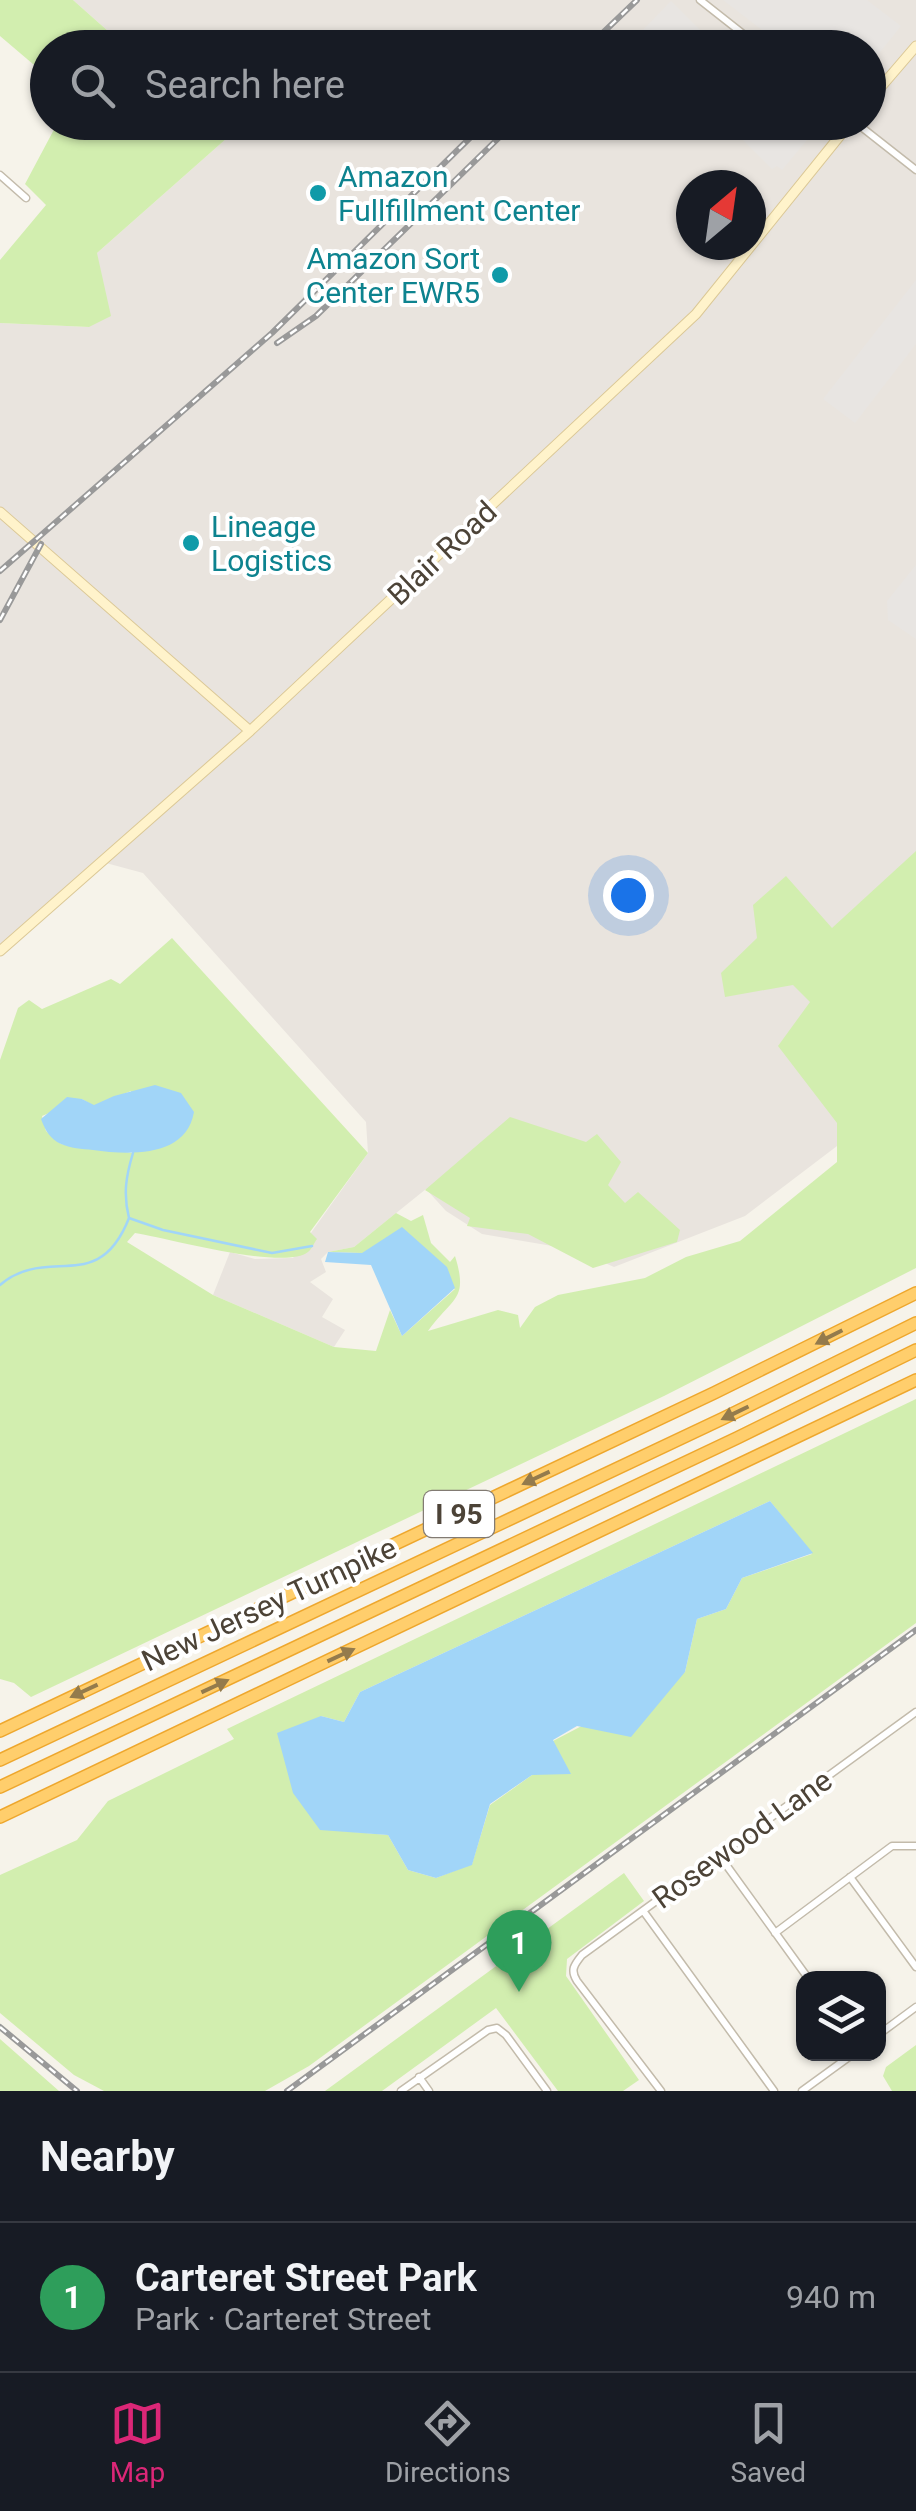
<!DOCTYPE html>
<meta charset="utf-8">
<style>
body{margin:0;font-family:Roboto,sans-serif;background:#20242c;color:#f1f3f6}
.controls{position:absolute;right:30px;bottom:30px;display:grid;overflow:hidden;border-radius:20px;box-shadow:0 2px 8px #0004}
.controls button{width:90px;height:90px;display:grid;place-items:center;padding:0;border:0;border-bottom:2px solid #363941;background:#171b24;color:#f1f3f6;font:50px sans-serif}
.compass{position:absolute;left:676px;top:170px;width:90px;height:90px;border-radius:50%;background:#171b24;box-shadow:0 2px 8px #0004;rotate:29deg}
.you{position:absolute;left:628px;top:895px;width:35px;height:35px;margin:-25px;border:8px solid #fff;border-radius:50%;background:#1a73e8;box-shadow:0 0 0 15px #1a73e833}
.badge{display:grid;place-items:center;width:65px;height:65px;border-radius:50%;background:#db2777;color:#fff;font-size:32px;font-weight:700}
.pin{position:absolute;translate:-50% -82px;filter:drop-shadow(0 2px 5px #0008)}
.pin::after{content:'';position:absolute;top:52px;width:35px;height:30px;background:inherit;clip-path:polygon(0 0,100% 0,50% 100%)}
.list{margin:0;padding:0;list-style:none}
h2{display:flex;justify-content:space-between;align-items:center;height:130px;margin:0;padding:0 40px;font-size:42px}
h2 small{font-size:32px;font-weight:400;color:#9ea1a6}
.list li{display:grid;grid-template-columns:65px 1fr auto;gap:30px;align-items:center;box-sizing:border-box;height:150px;padding:0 40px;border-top:2px solid #363941}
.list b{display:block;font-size:38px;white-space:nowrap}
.list p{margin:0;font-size:32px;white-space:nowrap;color:#9ea1a6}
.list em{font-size:32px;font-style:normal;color:#9ea1a6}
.icon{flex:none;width:55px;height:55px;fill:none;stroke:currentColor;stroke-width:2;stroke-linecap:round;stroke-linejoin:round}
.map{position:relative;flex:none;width:916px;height:2091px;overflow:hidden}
.search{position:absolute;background:#171b24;box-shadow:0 2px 8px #0004;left:30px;right:30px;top:30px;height:110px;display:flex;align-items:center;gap:25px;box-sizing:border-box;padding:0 35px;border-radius:55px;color:#9ea1a6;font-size:38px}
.sheet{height:280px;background:#171b24}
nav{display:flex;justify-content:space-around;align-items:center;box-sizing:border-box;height:140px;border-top:2px solid #363941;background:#171b24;font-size:28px;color:#9ea1a6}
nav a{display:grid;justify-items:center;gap:5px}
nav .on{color:#db2777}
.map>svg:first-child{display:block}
.industrial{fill:#e9e4de;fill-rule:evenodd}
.green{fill:#d2eeaf;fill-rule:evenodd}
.parking{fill:#e8e5e2}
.water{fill:#a1d5f8}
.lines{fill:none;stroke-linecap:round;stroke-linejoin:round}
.stream{stroke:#a1d5f8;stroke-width:2.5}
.street-casing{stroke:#c3bbab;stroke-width:9}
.secondary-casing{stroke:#dbc896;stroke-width:11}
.highway-casing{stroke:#eea72d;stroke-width:14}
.street{stroke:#fff;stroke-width:6}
.secondary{stroke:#fff3cb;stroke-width:9}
.highway{stroke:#ffce6c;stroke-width:11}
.rail-casing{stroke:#999;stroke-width:6}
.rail{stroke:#fff;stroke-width:2.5;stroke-dasharray:8;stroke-linecap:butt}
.oneway{fill:#947b4c}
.culture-dot{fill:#0f9aa8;stroke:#fff;stroke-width:4}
.labels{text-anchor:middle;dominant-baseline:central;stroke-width:8;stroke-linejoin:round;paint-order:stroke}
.shield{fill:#fff;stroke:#827b73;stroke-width:2.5}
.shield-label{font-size:28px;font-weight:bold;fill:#4c4337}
.culture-label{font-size:30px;fill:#0d838f;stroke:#fff;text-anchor:start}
.street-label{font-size:30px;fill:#4c4337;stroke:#fff}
</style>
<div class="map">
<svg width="916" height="2091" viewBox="0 0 916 2091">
<rect width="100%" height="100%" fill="#f6f3ea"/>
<path class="industrial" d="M73 0H916V1086L745 1216 614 1267 576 1250 482 1234 446 1211 426 1189 354 1247 328 1252 321 1259 326 1272 310 1282 333 1299 322 1317 345 1330 334 1347 213 1295 230 1252 255 1259 293 1258 368 1153 366 1122 143 873 106 863 0 955V323L89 327 97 253 244 123 868 122V48L126 47ZM691 185H751V245H691Z"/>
<path class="green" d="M0 0H73L126 47 48 48 47 76 0 36Z
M58 122 244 123 97 253 111 316 89 327 0 323V260L46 205 25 184Z
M916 851V1268L664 1396 31 1697 14 1683 0 1679V1060L18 1008 29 1000 42 1009 111 979 120 984 172 938 368 1153 310 1232 317 1239C314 1243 312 1249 308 1252 284 1271 168 1238 135 1233L127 1242 213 1295 334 1347 376 1351 390 1310 402 1336 455 1289 362 1253 328 1252 354 1247 396 1213 411 1221 423 1215 431 1243 450 1262 455 1256C469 1301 452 1297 428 1331L498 1310 518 1315 520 1328 535 1307 558 1295 645 1278 686 1257 740 1241 837 1162V1123L778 1046 810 1002 793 985 725 997 721 973 757 938 753 905 786 876 832 928ZM131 1091 133 1153 61 1144 46 1131 42 1116 82 1099 94 1106Z
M510 1117 586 1142 597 1134 621 1162 608 1185 625 1203 638 1192 680 1230 677 1242 593 1268 528 1234 467 1226 470 1218 425 1190Z
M916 1399V1623L309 2066 265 2091H104L74 2075 0 2013V1875L77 1840 108 1801 234 1739 227 1729ZM770 1501 812 1554 742 1578 726 1609 697 1619 685 1672 553 1741 532 1775 490 1805 472 1864 436 1878 408 1870 388 1835 320 1829 321 1716 344 1722 360 1692Z
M624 1873 644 1901 567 1959 566 1976 639 2080 623 2091H558L496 2008 382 2091H325Z
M0 2039 59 2091H0Z
M916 2045V2091H892L883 2076 886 2067Z"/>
<path class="parking" d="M723 0H867L901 26 869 66 868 48 784 47Z
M671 1 717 47H652L639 34Z
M726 123H790L807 140 782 170 777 166 772 169Z
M916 280V344L855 423 823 399Z
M916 565V639L888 620 887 601Z"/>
<path class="water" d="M155 1085 181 1093 194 1112C186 1158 129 1155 93 1150 82 1149 70 1148 61 1144 50 1139 45 1130 41 1119L67 1097 82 1099 94 1105 114 1096Z
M402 1227 447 1267 455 1288 402 1336 371 1265 325 1262 328 1252 362 1253Z
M770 1501 813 1553 742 1578 726 1609 697 1619 685 1672 631 1737 577 1726 553 1740 571 1774 532 1775 490 1804 472 1865 436 1878 408 1870 388 1835 320 1830 293 1793 277 1733 321 1716 344 1722 360 1692Z"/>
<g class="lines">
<path class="stream" d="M133 1153C126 1176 123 1194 129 1218L163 1230 272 1253 312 1246
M0 1285C48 1244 98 1297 129 1218"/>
<defs>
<path id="street" d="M700 0 761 48
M855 122 916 170
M0 175 26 198
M719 1855 808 1978
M850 1877 916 1967
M644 1912 774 2091
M775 1933 892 1846H916
M878 2035 916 2007
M419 2077 429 2091
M401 2091 488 2030 497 2028 506 2035 547 2091
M661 2091 577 1981C570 1970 574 1965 582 1955L916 1712
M802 2091 853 2054"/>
<path id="secondary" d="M868 102 916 46
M0 512 250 731
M0 951 250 731 696 314 851 122"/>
<path id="highway" d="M0 1731 714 1393 916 1293
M0 1760 724 1418 916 1323
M0 1787 737 1438 916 1350
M0 1817 916 1380"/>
</defs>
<use href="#street" class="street-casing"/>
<use href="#secondary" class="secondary-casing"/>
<use href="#highway" class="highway-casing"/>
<use href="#street" class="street"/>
<use href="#secondary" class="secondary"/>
<use href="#highway" class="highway"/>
<defs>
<path id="rail" d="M587 48 637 0
M277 343 316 316 515 122
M0 571 272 333 486 122
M0 620 41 544
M0 2027 77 2091
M287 2091 916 1630"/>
</defs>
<use href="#rail" class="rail-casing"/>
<use href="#rail" class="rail"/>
</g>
<defs><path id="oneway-solid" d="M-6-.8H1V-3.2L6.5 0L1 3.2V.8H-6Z" transform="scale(2.5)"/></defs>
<g class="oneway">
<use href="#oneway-solid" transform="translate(829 1337) rotate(153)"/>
<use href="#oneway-solid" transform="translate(735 1413) rotate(154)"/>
<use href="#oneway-solid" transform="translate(536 1478) rotate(155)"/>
<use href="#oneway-solid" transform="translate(341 1655) rotate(-25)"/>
<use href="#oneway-solid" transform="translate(215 1686) rotate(-25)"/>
<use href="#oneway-solid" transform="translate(84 1691) rotate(155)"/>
</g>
<g class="culture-dot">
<circle cx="318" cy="193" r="10"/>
<circle cx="500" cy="275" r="10"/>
<circle cx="191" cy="543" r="10"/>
</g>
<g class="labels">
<rect class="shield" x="424" y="1491" width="70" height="46" rx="8"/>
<g class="shield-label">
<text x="459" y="1514">I 95</text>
</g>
<g class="culture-label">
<text x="338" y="176">Amazon<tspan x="338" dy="34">Fullfillment Center</tspan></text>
<text x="480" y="258" text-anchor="end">Amazon Sort<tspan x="480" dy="34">Center EWR5</tspan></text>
<text x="211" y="526">Lineage<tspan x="211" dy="34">Logistics</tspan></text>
</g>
<g class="street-label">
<text transform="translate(442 553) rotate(-43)">Blair Road</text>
<text transform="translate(269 1604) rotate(-25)">New Jersey Turnpike</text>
<text transform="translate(742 1839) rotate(-36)">Rosewood Lane</text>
</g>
</g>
</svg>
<div class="controls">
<button><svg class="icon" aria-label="layers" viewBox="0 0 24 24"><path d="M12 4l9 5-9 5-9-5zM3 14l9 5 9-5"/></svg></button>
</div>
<svg class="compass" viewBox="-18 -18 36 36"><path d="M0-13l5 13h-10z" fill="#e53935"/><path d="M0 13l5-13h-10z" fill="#9ea1a6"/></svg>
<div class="you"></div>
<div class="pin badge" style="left:519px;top:1992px;background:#2e9e5b">1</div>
<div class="search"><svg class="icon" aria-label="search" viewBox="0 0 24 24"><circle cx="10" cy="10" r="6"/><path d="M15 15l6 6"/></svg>Search here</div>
</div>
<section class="sheet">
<h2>Nearby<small></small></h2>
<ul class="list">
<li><span class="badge" style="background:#2e9e5b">1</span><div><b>Carteret Street Park</b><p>Park · Carteret Street</p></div><em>940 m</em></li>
</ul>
</section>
<nav>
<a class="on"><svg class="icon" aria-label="map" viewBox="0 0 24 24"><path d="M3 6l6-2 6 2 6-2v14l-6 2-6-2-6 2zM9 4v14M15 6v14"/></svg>Map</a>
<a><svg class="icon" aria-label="directions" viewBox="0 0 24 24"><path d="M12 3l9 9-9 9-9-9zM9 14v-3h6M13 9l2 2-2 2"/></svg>Directions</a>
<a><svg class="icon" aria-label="saved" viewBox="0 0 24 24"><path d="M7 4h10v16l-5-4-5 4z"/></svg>Saved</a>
</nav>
